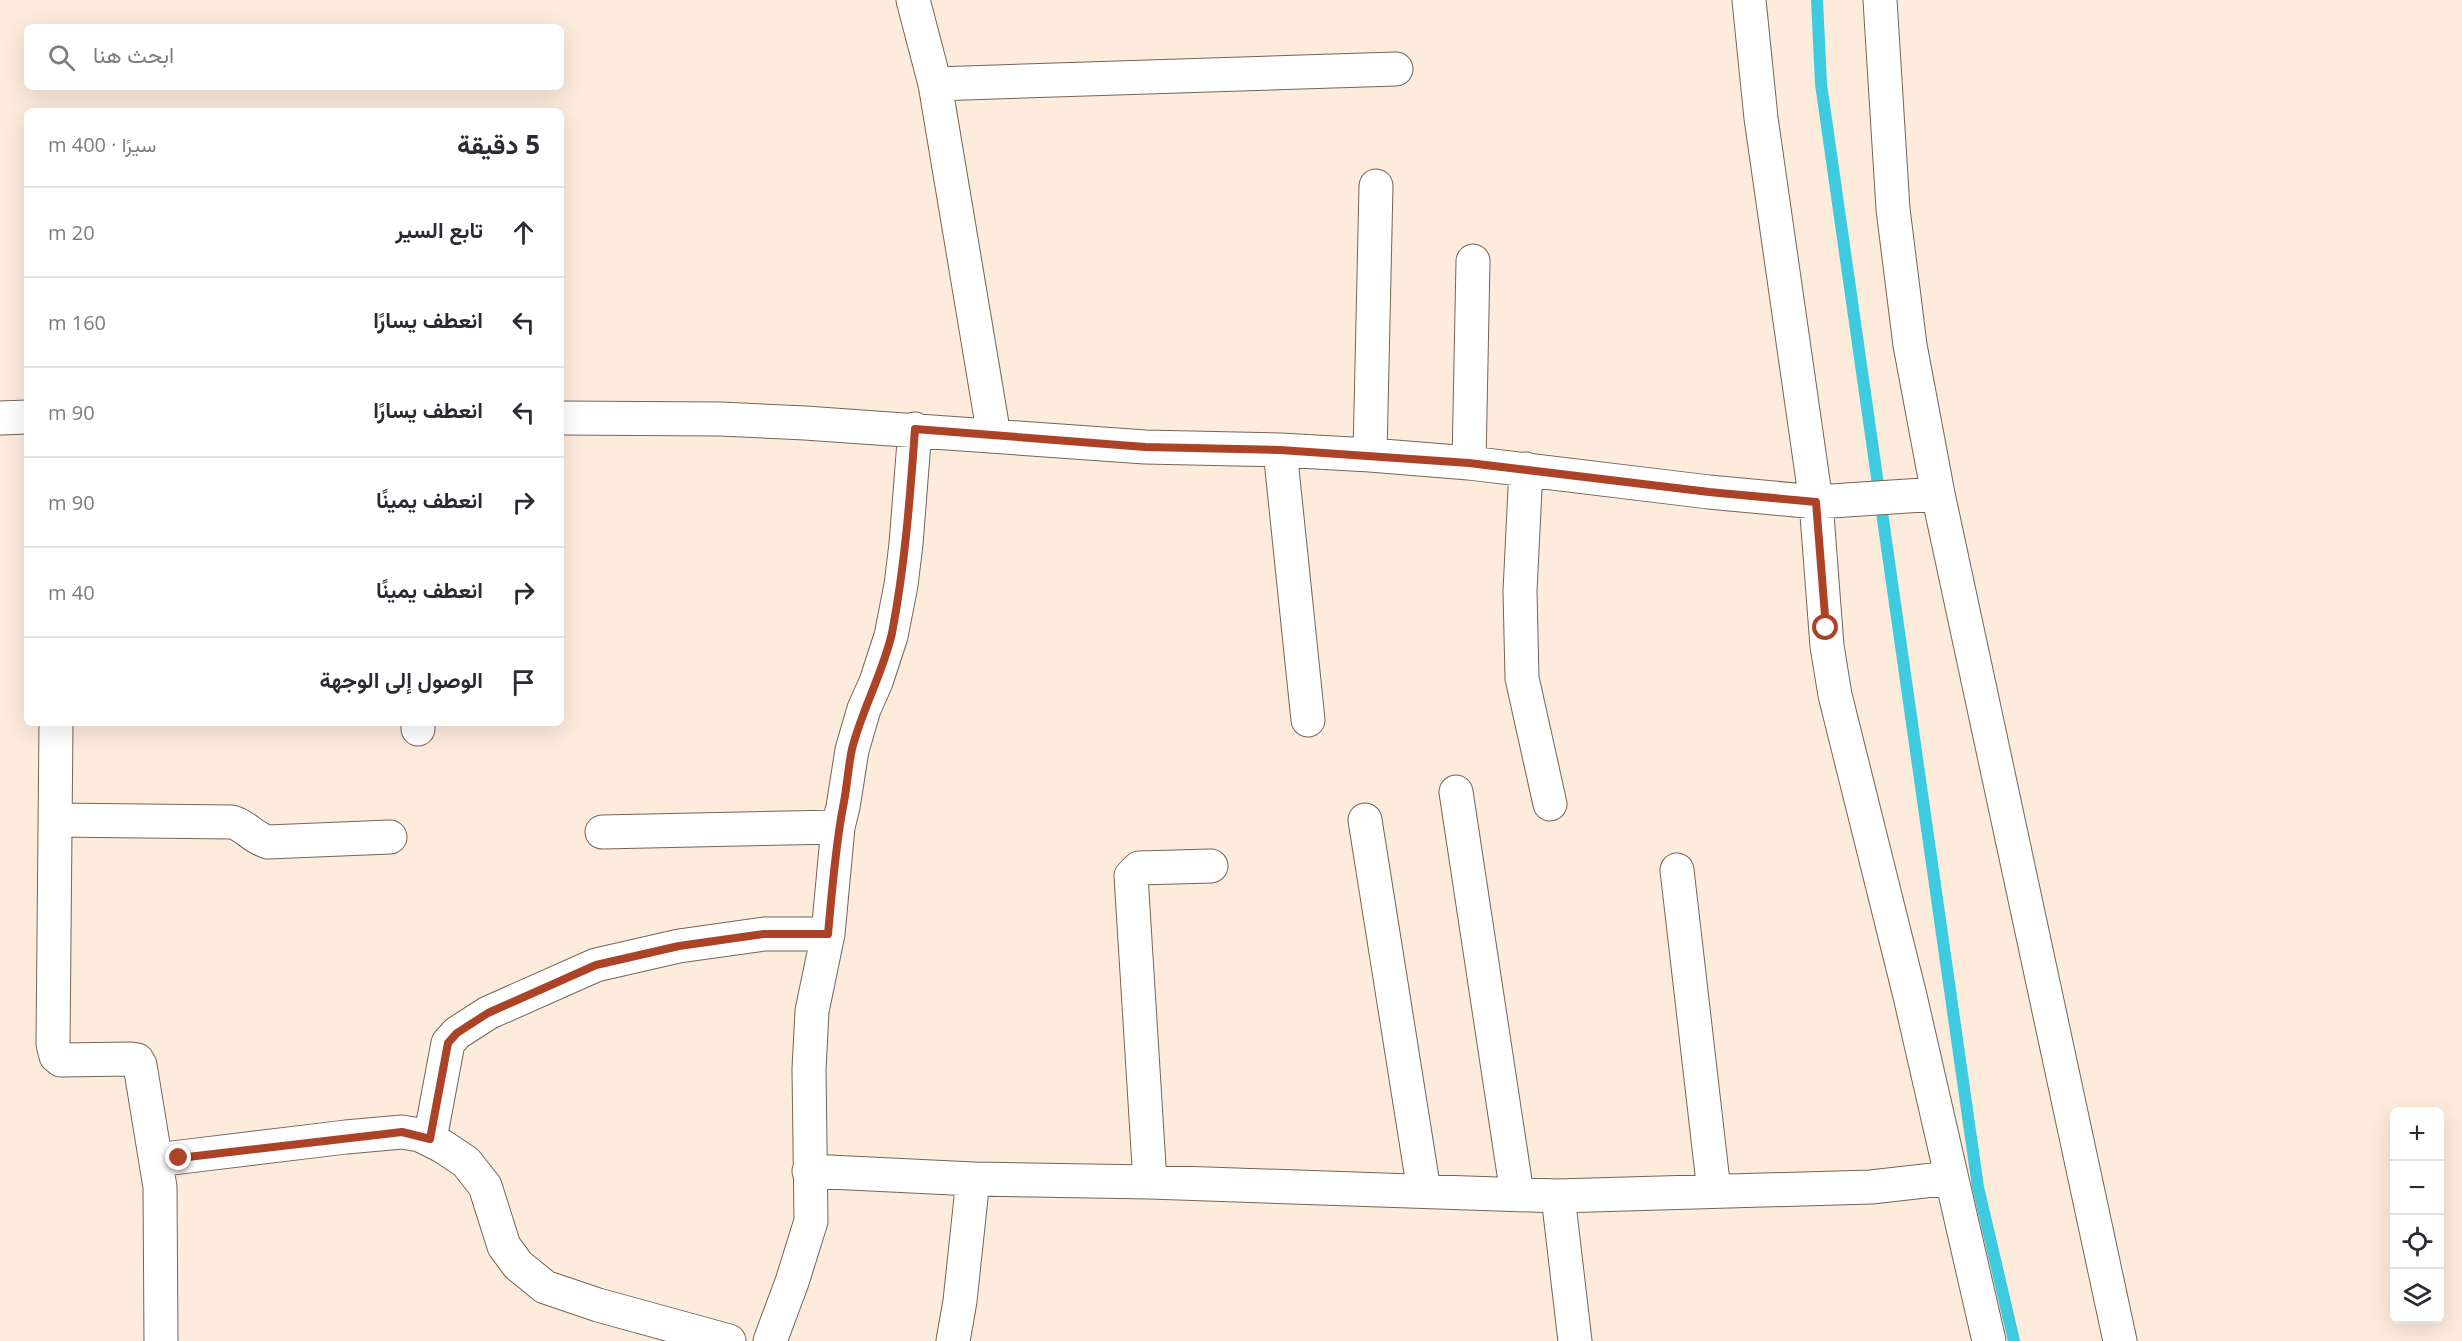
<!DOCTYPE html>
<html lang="ar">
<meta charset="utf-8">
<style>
body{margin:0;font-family:"Open Sans",Vazirmatn,sans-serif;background:#f2f2f3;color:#2b2b33;direction:rtl}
.controls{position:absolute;right:18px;bottom:18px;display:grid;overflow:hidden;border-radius:9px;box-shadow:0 6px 24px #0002}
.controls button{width:54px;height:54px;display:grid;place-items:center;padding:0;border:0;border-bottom:2px solid #e1e1e2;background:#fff;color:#2b2b33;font:30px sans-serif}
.stop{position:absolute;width:18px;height:18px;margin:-14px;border:4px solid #ac4326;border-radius:50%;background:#fff}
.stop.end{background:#ac4326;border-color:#fff;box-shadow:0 2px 6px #0008}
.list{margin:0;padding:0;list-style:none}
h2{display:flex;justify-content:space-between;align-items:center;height:78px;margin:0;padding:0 24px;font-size:26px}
h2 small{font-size:20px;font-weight:400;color:#7c7c81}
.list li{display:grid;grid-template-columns:39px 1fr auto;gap:18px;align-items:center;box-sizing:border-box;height:90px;padding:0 24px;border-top:2px solid #e1e1e2}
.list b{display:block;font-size:22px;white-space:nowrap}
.list em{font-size:20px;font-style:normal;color:#7c7c81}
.icon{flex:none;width:33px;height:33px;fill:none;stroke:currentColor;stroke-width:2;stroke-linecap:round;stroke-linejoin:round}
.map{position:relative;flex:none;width:2462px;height:1341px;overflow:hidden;direction:ltr}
.search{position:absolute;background:#fff;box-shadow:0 6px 24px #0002;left:24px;top:24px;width:540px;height:66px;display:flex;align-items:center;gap:15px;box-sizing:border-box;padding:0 21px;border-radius:9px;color:#7c7c81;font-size:22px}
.panel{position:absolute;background:#fff;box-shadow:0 6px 24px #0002;left:24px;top:108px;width:540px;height:618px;border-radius:9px;direction:rtl}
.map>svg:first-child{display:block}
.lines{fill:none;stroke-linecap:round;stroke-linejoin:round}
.stream{stroke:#3ecbe0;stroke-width:12}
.minor-casing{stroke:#736557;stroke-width:35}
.minor{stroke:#fff;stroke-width:33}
.route{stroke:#ac4326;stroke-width:8}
</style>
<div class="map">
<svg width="2462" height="1341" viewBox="0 0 2462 1341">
<rect width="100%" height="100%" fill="#fdebdc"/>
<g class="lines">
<path class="stream" d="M1817 0 1821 84 1978 1187 2014 1341"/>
<defs>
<path id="minor" d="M913 0 935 84 994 436
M1749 0 1761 118 1816 502 1827 646 1835 695 1910 996 1989 1341
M1880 0 1893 209 1910 345 1938 494 2120 1341
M935 84 1396 69
M0 418 27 417
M561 418 720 419 805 423 1145 447 1280 450 1370 455 1469 463 1709 492 1816 502 1938 494
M1280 450 1308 720
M1370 455 1376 186
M1469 463 1473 261
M1526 469 1520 591 1522 678 1550 804
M56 723 53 1044 56 1056 61 1060 131 1059 137 1060 140 1065 160 1187 161 1341
M418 729V723
M1456 792 1517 1194
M55 820 232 822C245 825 253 838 268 842L390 837
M1365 820 1424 1191
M602 832 838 827
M1677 870 1714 1191
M430 1139 448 1043 457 1033 488 1013 596 965 679 946 764 934H828
M156 1160 346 1137 402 1132 420 1135 442 1146 466 1162 485 1186 504 1246 518 1265 545 1287 598 1305 729 1341
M809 1171 973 1179 1150 1182 1558 1196 1871 1187 1951 1178
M1150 1182 1131 876 1139 868 1211 866
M1558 1196 1575 1341
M770 1341 792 1282 811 1221 809 1069 812 1011 828 934 838 827 843 807 852 750 864 709 876 682 891 636 901 585 906 544 915 429
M953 1341 960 1301 973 1179"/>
</defs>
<use href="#minor" class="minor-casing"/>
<use href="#minor" class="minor"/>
</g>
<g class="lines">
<path class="route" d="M179 1158 402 1132 430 1139 448 1043 457 1033 488 1013 596 965 679 946 764 934H828C832 892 835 849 843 807 847 788 848 768 852 749 862 709 883 673 892 633 905 565 910 498 915 429L1145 447 1280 450 1469 463 1709 492 1816 502 1826 628"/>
</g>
</svg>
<div class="controls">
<button>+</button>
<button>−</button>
<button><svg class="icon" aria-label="locate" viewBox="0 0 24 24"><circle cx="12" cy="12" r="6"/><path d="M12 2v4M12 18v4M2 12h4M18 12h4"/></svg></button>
<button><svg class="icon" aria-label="layers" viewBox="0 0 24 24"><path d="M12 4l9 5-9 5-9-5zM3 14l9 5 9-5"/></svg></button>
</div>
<div class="stop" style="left:1826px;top:628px"></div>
<div class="stop end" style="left:179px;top:1158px"></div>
<div class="search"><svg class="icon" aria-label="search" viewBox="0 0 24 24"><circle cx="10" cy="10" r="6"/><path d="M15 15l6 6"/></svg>ابحث هنا</div>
<section class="panel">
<h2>5 دقيقة<small>سيرًا · 400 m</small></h2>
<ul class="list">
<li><svg class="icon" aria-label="ahead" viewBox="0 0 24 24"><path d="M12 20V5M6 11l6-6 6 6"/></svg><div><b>تابع السير</b></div><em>20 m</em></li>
<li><svg class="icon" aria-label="left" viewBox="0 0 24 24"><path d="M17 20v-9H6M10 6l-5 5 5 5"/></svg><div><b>انعطف يسارًا</b></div><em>160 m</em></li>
<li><svg class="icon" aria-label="left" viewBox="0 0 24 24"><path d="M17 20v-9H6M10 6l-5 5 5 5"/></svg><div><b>انعطف يسارًا</b></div><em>90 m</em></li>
<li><svg class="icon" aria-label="right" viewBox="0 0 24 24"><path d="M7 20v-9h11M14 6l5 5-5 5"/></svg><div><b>انعطف يمينًا</b></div><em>90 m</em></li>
<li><svg class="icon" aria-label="right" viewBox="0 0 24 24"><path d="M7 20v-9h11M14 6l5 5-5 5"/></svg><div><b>انعطف يمينًا</b></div><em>40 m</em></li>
<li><svg class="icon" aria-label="arrive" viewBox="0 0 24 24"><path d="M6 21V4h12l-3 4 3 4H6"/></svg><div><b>الوصول إلى الوجهة</b></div></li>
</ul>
</section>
</div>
